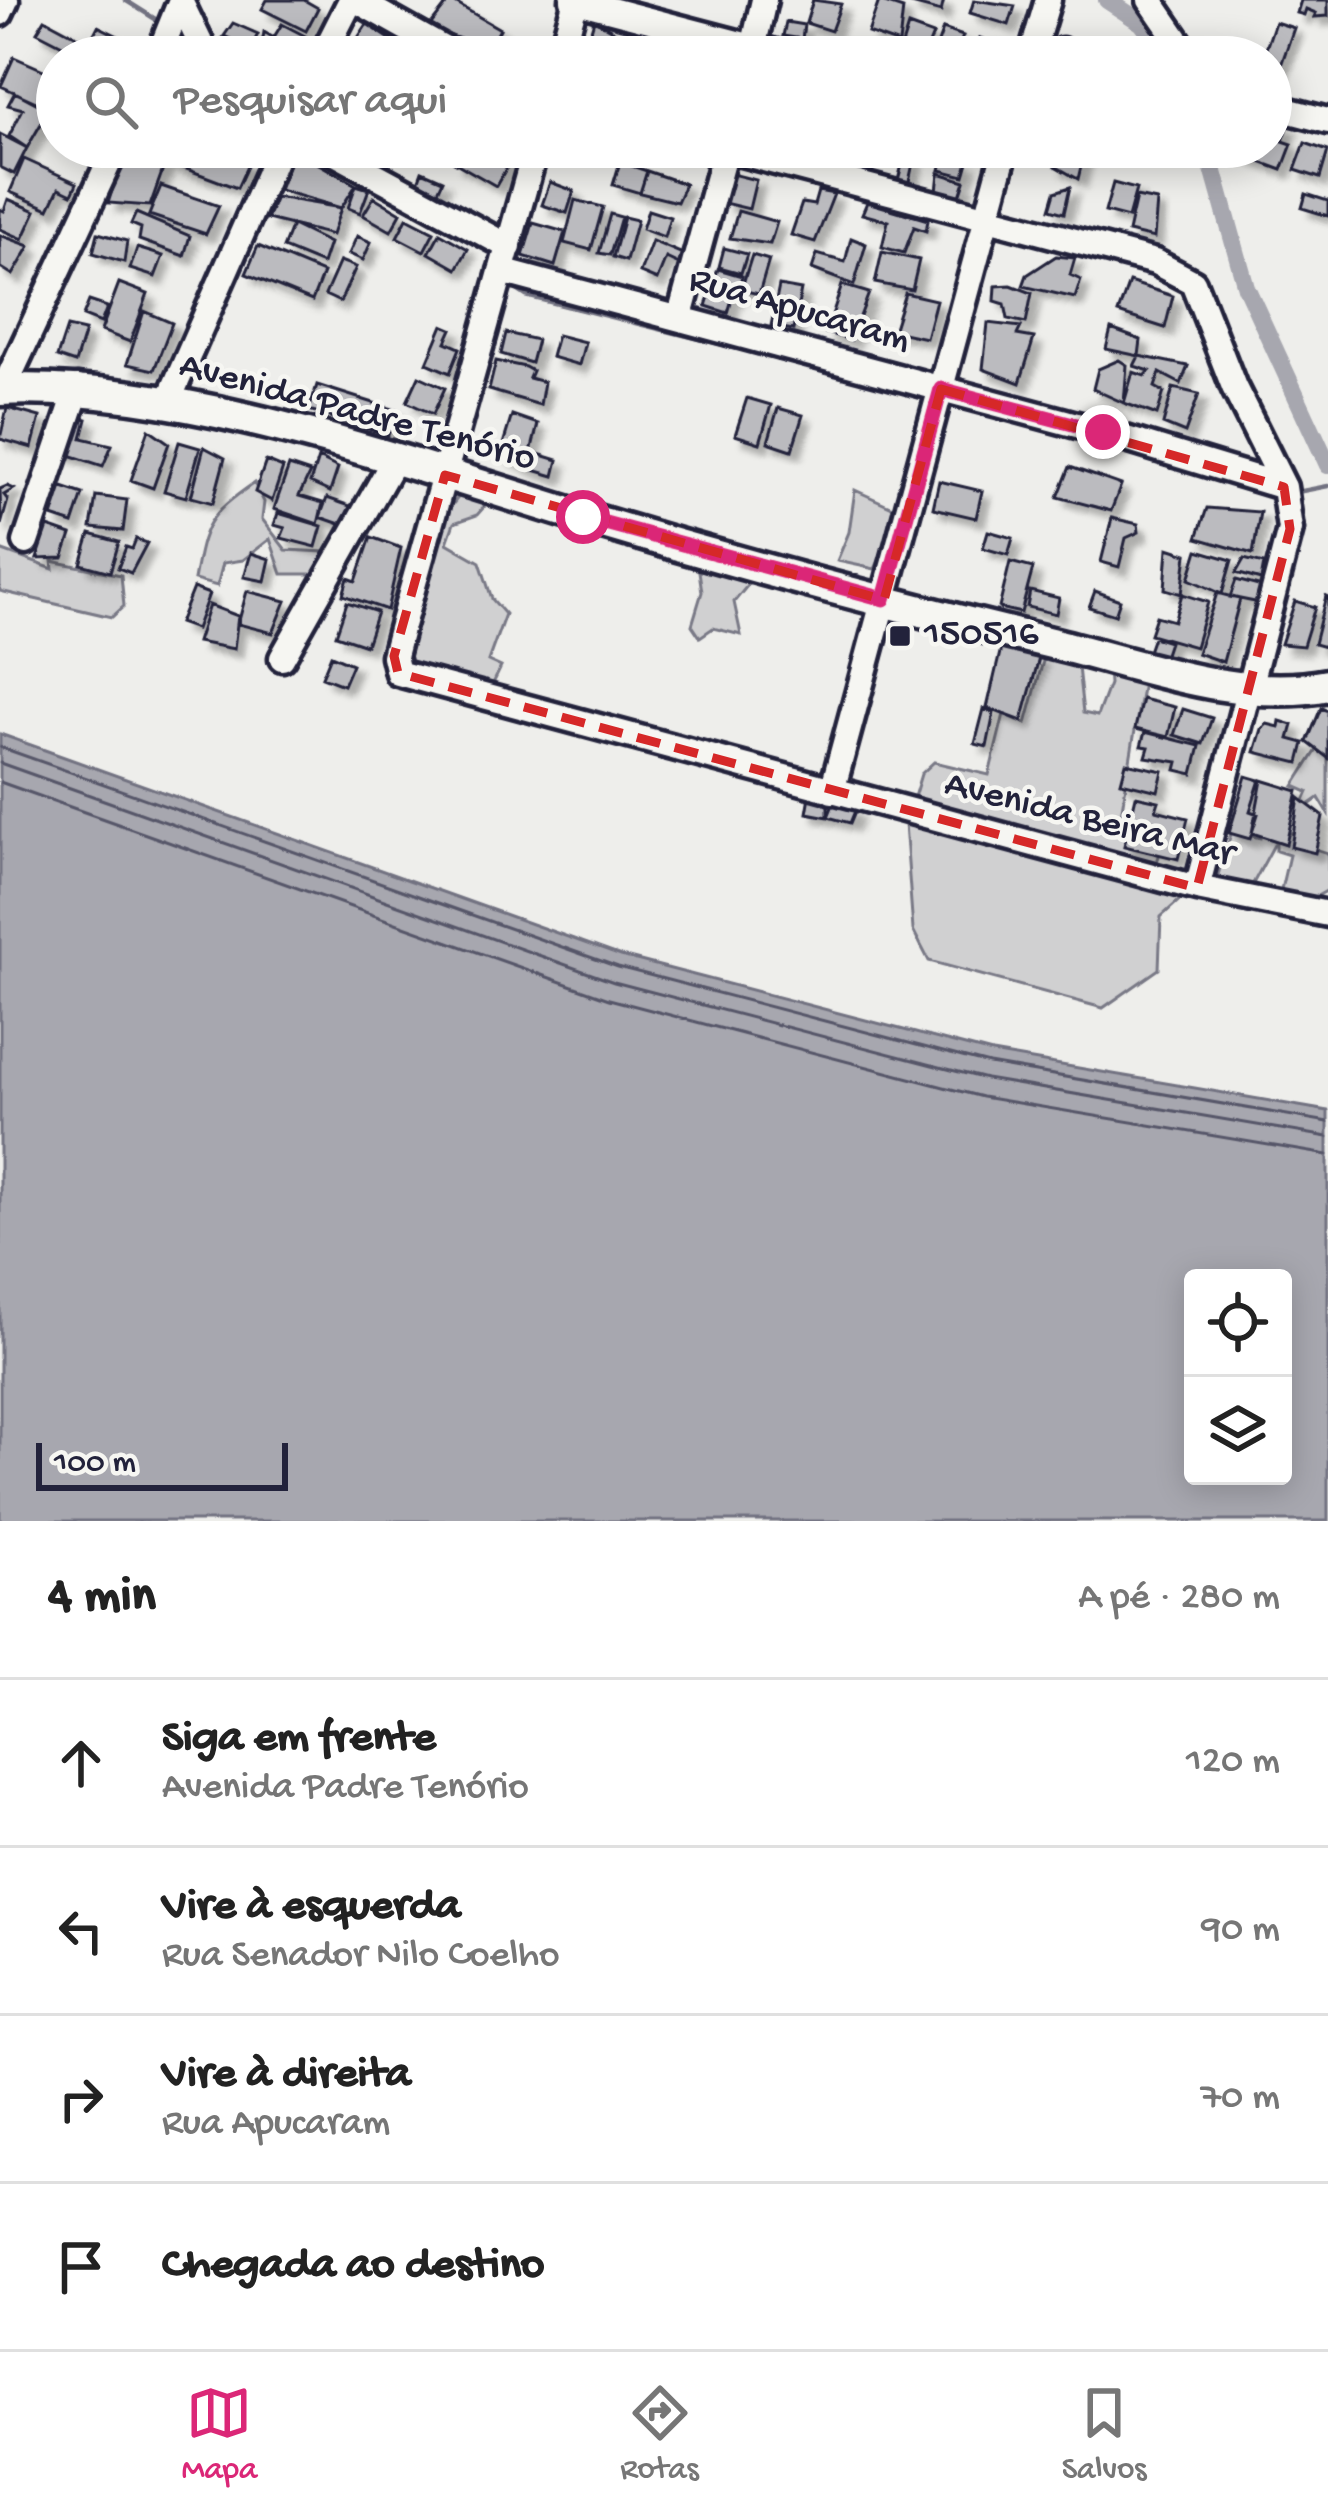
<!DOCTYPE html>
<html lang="pt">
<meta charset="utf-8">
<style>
body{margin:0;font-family:"Gochi Hand",sans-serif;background:#f6f6f6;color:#222}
.controls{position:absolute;right:36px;bottom:36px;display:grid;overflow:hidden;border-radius:12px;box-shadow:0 6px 30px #0003}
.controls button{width:108px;height:108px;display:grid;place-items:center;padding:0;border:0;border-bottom:3px solid #e0e0e0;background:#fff;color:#222;font:60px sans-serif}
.scale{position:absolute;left:36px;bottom:30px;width:252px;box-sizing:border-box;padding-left:12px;border:6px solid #22223b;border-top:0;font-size:33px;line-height:42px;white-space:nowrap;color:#22223b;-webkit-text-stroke:9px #f6f6f2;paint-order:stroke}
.stop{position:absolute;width:36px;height:36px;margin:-27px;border:9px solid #db2777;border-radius:50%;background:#fff}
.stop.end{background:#db2777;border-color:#fff;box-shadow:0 3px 12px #0008}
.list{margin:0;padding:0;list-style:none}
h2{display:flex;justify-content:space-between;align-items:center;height:156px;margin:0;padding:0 48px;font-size:51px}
h2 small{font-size:39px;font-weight:400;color:#767676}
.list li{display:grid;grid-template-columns:78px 1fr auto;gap:36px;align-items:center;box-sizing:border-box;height:168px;padding:0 48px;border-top:3px solid #e0e0e0}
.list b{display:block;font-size:45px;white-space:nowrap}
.list p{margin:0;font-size:39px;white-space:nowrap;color:#767676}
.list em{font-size:39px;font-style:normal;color:#767676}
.icon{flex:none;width:66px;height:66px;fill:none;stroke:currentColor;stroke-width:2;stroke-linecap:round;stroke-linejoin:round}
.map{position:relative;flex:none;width:1328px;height:1521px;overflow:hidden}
.search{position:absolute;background:#fff;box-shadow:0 6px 30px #0003;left:36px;right:36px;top:36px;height:132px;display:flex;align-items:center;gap:30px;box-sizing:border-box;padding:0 42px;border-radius:66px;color:#767676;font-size:45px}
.sheet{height:828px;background:#fff}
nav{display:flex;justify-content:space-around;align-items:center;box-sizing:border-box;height:168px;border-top:3px solid #e0e0e0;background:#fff;font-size:33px;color:#767676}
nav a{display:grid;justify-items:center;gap:6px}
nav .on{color:#db2777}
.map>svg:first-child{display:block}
.green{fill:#d0d0d1;stroke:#797986;stroke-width:3}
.water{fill:#a7a7af;stroke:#727281;stroke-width:3;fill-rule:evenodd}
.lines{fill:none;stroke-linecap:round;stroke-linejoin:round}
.shore{stroke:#575769;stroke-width:3}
.stream{stroke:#727281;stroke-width:4.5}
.canal{stroke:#a7a7af;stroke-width:18}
.building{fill:#bbbbbf;stroke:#22223b;stroke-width:3;filter:url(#shadow)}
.minor-casing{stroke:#22223b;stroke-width:33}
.major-casing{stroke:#22223b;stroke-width:39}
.minor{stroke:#f6f6f2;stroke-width:24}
.major{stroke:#f6f6f2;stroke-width:30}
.route{stroke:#db2777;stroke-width:15}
.marked{fill:none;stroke:#d62828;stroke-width:9;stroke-dasharray:24 15;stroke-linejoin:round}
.poi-dot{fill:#22223b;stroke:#f6f6f2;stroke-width:4.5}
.labels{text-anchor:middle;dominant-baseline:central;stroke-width:9;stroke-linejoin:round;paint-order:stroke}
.street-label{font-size:39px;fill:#22223b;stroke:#f6f6f2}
.poi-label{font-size:39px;fill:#22223b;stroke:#f6f6f2;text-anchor:start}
</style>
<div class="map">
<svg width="1328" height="1521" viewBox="0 0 1328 1521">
<defs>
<filter id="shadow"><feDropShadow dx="8" dy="8" stdDeviation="3" flood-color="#0004"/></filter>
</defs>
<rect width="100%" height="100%" fill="#eeeeeb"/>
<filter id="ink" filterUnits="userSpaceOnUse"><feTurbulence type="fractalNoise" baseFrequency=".00833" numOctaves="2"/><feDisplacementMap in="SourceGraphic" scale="24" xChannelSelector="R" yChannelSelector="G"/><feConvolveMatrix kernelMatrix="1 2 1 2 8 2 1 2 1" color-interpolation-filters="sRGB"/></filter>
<g filter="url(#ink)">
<path class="green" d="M254 483 264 502 262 519 286 550 325 552 317 574H282L270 539 243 560 223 563 217 586 194 580C204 524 207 516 254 483Z
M855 490 901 511 875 569 837 561 849 532Z
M463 491 493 497 477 515 454 523 447 543 480 562 492 599 505 614 488 661 501 667 490 690 405 664 449 509Z
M0 550 53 569 52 561 121 575 124 606 112 617 0 591Z
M698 564 756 575 734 602 741 635 713 628 700 637 692 625 702 592Z
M1056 655 1078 667 1083 713 1097 716 1109 684 1108 669 1144 676 1119 827 1160 853 1155 868 911 807 921 774 934 762 989 775 1004 714 1026 724 1043 661Z
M1317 750 1328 753V813L1319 798 1299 812 1308 792 1294 786Z
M904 810 1183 897 1161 917 1159 969 1103 1008 929 961 913 930Z
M1262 822 1277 838 1299 830 1296 843 1328 853V890L1306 902 1280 894 1289 855 1276 851V841L1249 891 1216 881 1232 831 1260 838Z"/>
<path class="water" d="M0 734 621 956 992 1053 1328 1111V1521H0ZM1193 1278H1283V1476H1193Z"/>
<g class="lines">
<path class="shore" d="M0 747 618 967 989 1064 1328 1122
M0 763 614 982 986 1079 1328 1137
M0 782 609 999 982 1097 1328 1155"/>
<path class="stream" d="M125 0 160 22
M511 286 526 296 829 371
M846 376 927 398
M997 416 1170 465
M1292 493 1328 486"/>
<path class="canal" d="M1107 0 1142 23 1168 57
M1207 147 1246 287 1328 465"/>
</g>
<path class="building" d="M267 0H304L318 8 306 31 262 9Z
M450 0 500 29 489 49 428 28Z
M813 0 841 4 831 31 806 23Z
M912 0H944L941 12 911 4Z
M974 0 1015 6 1009 25 970 13Z
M1301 0H1328V16L1314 17 1316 13 1306 9 1304 15 1297 13Z
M879 1 903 9 899 44 868 33Z
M45 19 84 40 78 53 37 32Z
M594 20 623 36 616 57H583Z
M786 22 804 25 802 39 783 36Z
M1275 22 1294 28 1280 68 1271 65V57H1263Z
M233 23 258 34 251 48 224 36Z
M282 24 313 40 305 53 274 37Z
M367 24 393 41 384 57 346 56Z
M98 26 136 45 129 57 83 55Z
M908 26 933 35 924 57 899 55Z
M627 29 637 32 634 42 654 47 651 57H619Z
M943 29 963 36 955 57H933Z
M264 32 302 55 301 57 260 56Z
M1050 48a12 12 0 1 1 24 0a12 12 0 1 1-24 0Z
M980 38 1005 47 1001 57H974Z
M222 39 258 57H214Z
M660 47 687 54 688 48 715 55 657 57Z
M14 57 57 76 45 106 1 86Z
M15 92 49 110 27 148 9 136 23 109 8 105Z
M1271 121 1288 127 1283 141 1292 144 1282 170 1244 156 1247 147H1271Z
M0 134 27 148 14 174 0 167Z
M1305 143 1328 151 1320 178 1295 170Z
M126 147 166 161 150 206 108 203Z
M153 147H206L248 164 237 188 162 160 166 151Z
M462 147H500L514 155 496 186 454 162Z
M294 150 356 185 341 208 279 190Z
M1061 150 1084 154 1078 179 1055 166Z
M944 154 968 162 964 176 940 170Z
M904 157 914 159 908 186 897 184Z
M24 159 77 183 72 194 59 188 49 209 10 192Z
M620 162 647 171 640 193 613 185Z
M422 171 443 180 438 191 418 182Z
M647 171 685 184 677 202 640 193Z
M939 173 965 181 959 199 937 191Z
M732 174 756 180 749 209 724 203Z
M550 182 574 191 567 213 542 205Z
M1113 183 1136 189 1128 218 1105 212Z
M356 185 369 189 360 213 348 208Z
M161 186 219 206 206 234 149 215Z
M1070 187 1064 213 1050 209 1055 192Z
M818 191 834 194 815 242 791 235 802 203 814 205Z
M1306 194 1328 201V216L1302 208Z
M276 197 341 208 332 235 267 219Z
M374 197 401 213 391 231 363 215Z
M1136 197 1157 201 1154 238 1128 232Z
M8 199 36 211 23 239 0 229V209L4 211Z
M575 200 603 207 591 250 564 243Z
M867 202 928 220 926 231 914 227 904 253 882 247 888 221 862 214Z
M648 210 670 217 664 237 642 229Z
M738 211 777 222 770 244 730 238Z
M136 213 190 236 184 256 139 240 141 228 131 224Z
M610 214 621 217 610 255 599 253Z
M624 217 637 220 626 261 613 257Z
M407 218 434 232 424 251 397 237Z
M533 223 565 232 555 266 523 256Z
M292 225 329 243 322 264 283 248Z
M98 233 127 241 124 262 93 253Z
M440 233 468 249 457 269 429 253Z
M0 235 30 246 13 275 0 267Z
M357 236 371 242 363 260 349 254Z
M851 238 866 244 854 285 812 269 817 254 845 262Z
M652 241 683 254 679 264 666 258 657 280 640 273Z
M258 246 323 273 312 301 246 274Z
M137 248 163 256 155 277 130 269Z
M724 248 747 254 741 273 719 267Z
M882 252 919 260 912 290 875 283Z
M752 255 769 260 759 294 741 290Z
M1056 256 1075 258 1070 275 1081 280 1075 298 1023 286 1027 275Z
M340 261 356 267 340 302 325 295Z
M718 269 742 276 737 294 712 287Z
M1129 282 1173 296 1165 328 1118 313Z
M119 283 148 294 130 342 101 331Z
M842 285 869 293 851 340 826 333Z
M1011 285 1032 293 1026 323 1008 319 1005 304 995 301 996 286Z
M779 286 801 290 793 330 771 326Z
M711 290 733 296 728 313 706 306Z
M905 293 936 300 926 338 893 331Z
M89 301 107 307 101 323 83 316Z
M144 311 172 323 154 370 127 364Z
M988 323 1021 327 1017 335 1034 338 1020 383 983 369Z
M443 325 452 329 446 342 460 348 450 373 427 363Z
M67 327 85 331 75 363 57 357Z
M1111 329 1141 340 1139 356 1106 349Z
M506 333 537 340 531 363 501 354Z
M557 335 585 342 579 365 551 357Z
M1139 356 1188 366 1181 384 1160 373 1155 387 1164 392 1157 415 1124 403 1133 372 1145 376 1150 371 1134 366Z
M1119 360 1127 365 1124 403 1093 389 1098 369Z
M496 361 525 367 532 371 529 378 544 382 540 405 489 390Z
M419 376 445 388 433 414 407 402Z
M317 385 396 410 388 435 309 410Z
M1173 388 1199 394 1185 433 1163 424Z
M747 398 771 405 760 443 735 435Z
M7 408 40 417 32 448 0 439Z
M778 408 803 415 792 450 768 442Z
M74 415 87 419 82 438 112 445 103 466 60 452Z
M512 415 538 424 527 468 500 454Z
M149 429 169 443 153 488 131 480Z
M179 442 200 448 186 497 164 491Z
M204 447 225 458 213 503 191 497Z
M535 453 558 460 554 476 530 469Z
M318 458 338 468 330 492 310 483Z
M266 461 283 468 272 501 255 492Z
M289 466 310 473 299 496 323 503 318 524 274 509Z
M1070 467 1121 485 1111 511 1058 497Z
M939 481 982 491 976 518 933 508Z
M7 486 14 489 4 495 8 500 1 525 0 489Z
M62 487 83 494 73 524 52 517Z
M96 496 127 500 123 531 91 528Z
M327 498 350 506 343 525 320 517Z
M1207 508 1260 512 1253 554 1197 538Z
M278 513 322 526 316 547 281 538 285 528 274 525Z
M1112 518 1138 524 1139 532 1126 538 1119 567 1101 562Z
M48 527 71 535 63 558 37 559Z
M988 531 1013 538 1008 555 983 548Z
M90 534 119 542 110 572 81 564Z
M371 537 401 548 387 610 343 595 348 578 356 581Z
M136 539 147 543 131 573 118 568 126 547 132 549Z
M1168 548 1187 554 1182 594 1165 589Z
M1198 550 1232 560 1222 594 1189 579Z
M251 553 270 559 265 581 244 577Z
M1244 559 1264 564 1261 580 1236 573Z
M1010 562 1033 568 1021 613 999 608Z
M1236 580 1266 588 1260 603 1230 597Z
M193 588 209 594 196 629 179 623Z
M247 591 286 601 273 633 238 624Z
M1030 591 1059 598 1056 614 1027 607Z
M1095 591 1120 600 1115 615 1089 607Z
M1217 593 1240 599 1223 662 1197 653Z
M1182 594 1208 602 1195 647 1150 634 1156 616 1174 621Z
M1326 596 1328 597V648L1314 644Z
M1295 601 1315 607 1303 646 1281 644Z
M347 602 377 612 366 645 336 635Z
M209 605 238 616 234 649 197 642Z
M1153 637 1169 642 1163 660 1147 654Z
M1001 648 1039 658 1022 721 987 708Z
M331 655 352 664 343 685 322 677Z
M1142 699 1175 707 1168 737 1135 729Z
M1321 708 1328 711V758L1307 742Z
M984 709 994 713 987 747 975 744Z
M1183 709 1212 718 1203 744 1174 735Z
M1280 721 1293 725 1289 739 1304 743 1299 763 1255 752 1262 729 1267 724 1279 727Z
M1145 732 1200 746 1193 774 1176 770 1178 762 1146 757 1149 747 1141 746Z
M1126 763 1163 771 1158 791 1121 782Z
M1246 776 1260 780 1250 811 1258 814 1250 839 1229 833Z
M1262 780 1298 791 1286 844 1252 833Z
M810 796 828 799V817L807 813Z
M1136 796 1159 801 1156 810 1188 818 1178 859 1124 846Z
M1299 798 1323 816 1315 853 1291 847Z
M834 802 855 811 850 823 828 817Z"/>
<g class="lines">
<defs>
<path id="minor" d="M356 0 458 57
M573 0 791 57
M1150 0 1189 57
M182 5 207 57
M0 13 6 0
M158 57 181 0
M322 57 351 0
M560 57 576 0
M751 57 764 0
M1031 57 1048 0
M1271 106 1328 121
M324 147 509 247
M536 147 401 629 394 656 398 673 1197 888 1328 914
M726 149 1155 262 1193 282 1234 387 1284 487 1290 529 1197 888
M501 271 1103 432 1284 487
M680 316 726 147
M3 390 116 147
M167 404 280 147
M26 542 78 388
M282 658 394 460
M832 791 1006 147"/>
<path id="major" d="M0 390C179 381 403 462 576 515 732 562 892 605 1051 643 1139 664 1237 703 1328 685"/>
</defs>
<use href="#minor" class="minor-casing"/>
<use href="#major" class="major-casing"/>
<use href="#minor" class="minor"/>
<use href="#major" class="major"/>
</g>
</g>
<g class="lines" filter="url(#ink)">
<path class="route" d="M583 517 884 599 941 389 1103 432"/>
</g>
<path class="marked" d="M941 389 1284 487 1290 529 1197 888 398 673 394 656 445 475 884 600Z"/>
<rect class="poi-dot" x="888" y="624" width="24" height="24" rx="6"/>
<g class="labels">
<g class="street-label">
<text transform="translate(799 312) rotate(16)">Rua Apucaram</text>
<text transform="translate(357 414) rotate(15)">Avenida Padre Tenório</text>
<text transform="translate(1089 821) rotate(14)">Avenida Beira Mar</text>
</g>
<g class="poi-label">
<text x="924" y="636">150516</text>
</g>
</g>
</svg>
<div class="controls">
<button><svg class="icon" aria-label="locate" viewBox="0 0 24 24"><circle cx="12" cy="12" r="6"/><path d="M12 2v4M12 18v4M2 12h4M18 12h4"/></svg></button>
<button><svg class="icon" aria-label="layers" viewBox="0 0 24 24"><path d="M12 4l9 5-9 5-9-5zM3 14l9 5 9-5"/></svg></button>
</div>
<div class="scale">100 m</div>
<div class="stop" style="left:583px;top:517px"></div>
<div class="stop end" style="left:1103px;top:432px"></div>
<div class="search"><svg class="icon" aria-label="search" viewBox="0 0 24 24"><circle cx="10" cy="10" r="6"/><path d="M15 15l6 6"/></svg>Pesquisar aqui</div>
</div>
<section class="sheet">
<h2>4 min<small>A pé · 280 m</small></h2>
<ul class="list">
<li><svg class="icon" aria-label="ahead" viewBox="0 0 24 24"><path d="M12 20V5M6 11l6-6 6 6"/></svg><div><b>Siga em frente</b><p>Avenida Padre Tenório</p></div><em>120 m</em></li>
<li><svg class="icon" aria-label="left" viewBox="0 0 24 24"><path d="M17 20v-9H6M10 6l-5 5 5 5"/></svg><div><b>Vire à esquerda</b><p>Rua Senador Nilo Coelho</p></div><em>90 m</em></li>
<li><svg class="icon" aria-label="right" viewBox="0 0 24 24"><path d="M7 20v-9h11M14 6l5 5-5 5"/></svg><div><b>Vire à direita</b><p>Rua Apucaram</p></div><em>70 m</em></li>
<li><svg class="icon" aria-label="arrive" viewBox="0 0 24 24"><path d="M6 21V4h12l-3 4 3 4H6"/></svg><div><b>Chegada ao destino</b></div></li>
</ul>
</section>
<nav>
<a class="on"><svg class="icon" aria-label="map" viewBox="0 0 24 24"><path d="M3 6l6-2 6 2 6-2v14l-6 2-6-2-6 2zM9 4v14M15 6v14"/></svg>Mapa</a>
<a><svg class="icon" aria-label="directions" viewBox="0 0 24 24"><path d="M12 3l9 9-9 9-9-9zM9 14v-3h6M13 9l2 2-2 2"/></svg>Rotas</a>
<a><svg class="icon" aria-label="saved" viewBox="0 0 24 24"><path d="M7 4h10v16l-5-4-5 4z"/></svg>Salvos</a>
</nav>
